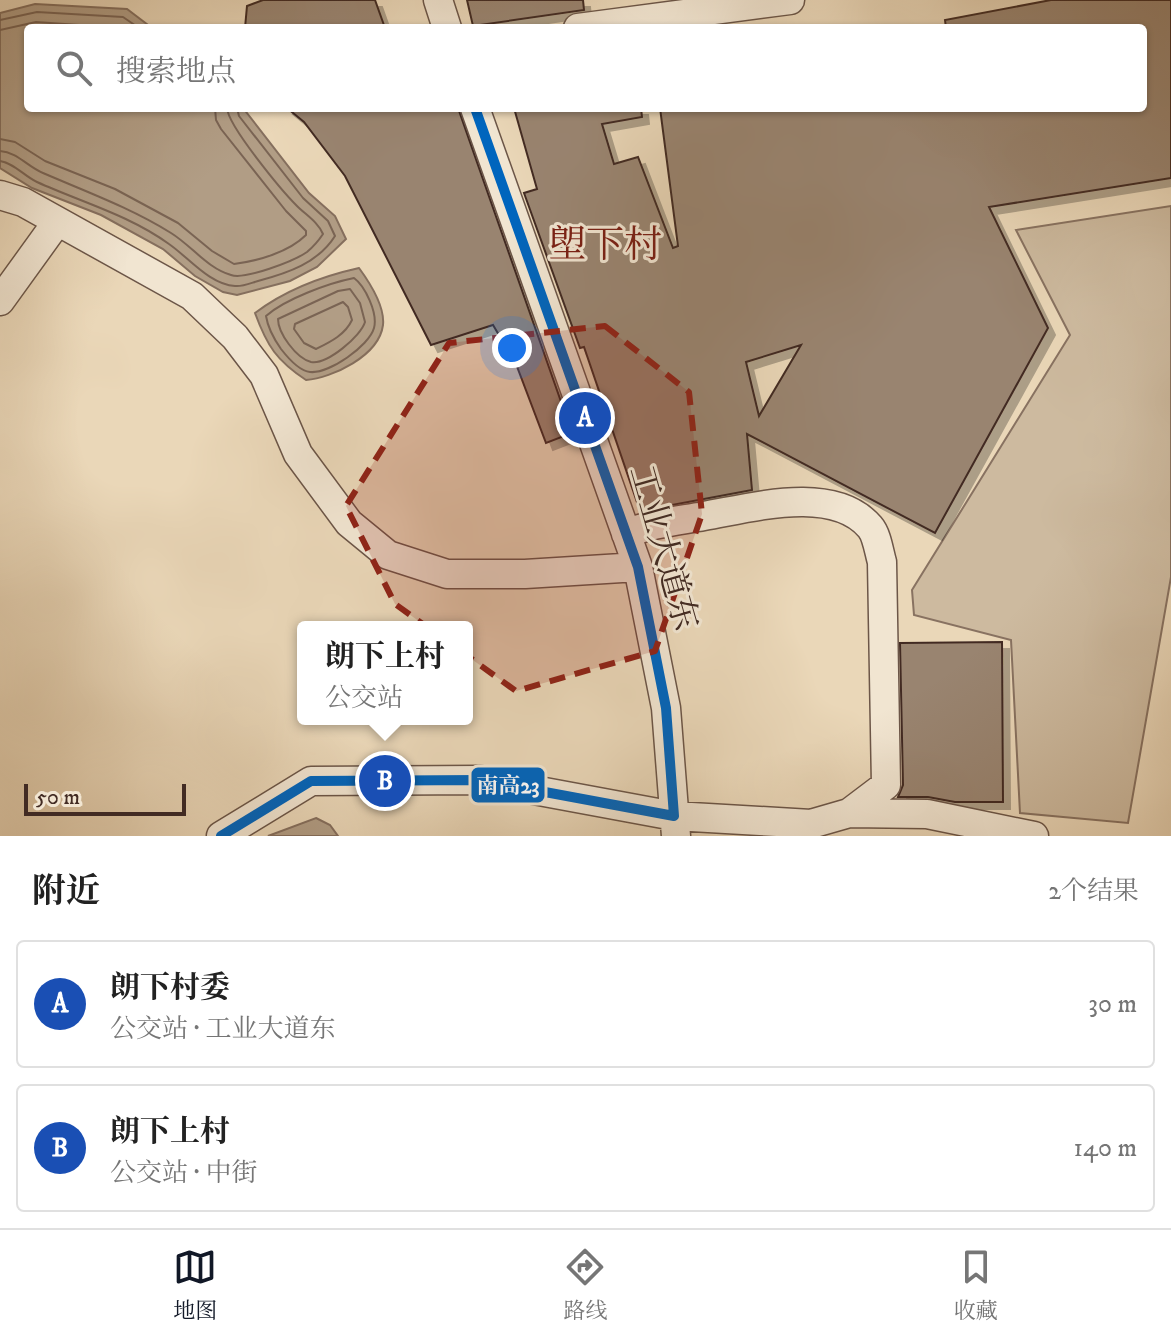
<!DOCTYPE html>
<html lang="zh">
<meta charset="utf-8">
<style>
body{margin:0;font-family:"IM FELL DW Pica","Noto Serif SC",serif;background:#f2f2f2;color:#222}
.scale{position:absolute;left:24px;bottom:20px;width:162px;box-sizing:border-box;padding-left:8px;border:4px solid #422b23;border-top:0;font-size:22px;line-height:28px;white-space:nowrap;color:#422b23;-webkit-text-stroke:6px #f1e5d1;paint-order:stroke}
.you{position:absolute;left:512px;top:348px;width:28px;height:28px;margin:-20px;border:6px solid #fff;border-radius:50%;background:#1a73e8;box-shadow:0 0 0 12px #1a73e833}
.badge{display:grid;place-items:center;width:52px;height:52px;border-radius:50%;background:#111827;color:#fff;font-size:26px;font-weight:700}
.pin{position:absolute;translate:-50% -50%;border:4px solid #fff;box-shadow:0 2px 8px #0006}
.popup{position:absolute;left:297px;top:621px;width:176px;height:104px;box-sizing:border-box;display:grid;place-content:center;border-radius:8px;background:#fff;filter:drop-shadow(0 2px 6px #0005);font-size:26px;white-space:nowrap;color:#767676}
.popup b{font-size:30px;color:#222}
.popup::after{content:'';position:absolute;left:50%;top:100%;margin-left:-16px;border:16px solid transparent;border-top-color:#fff}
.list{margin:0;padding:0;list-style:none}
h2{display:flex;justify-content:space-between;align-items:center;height:104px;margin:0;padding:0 32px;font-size:34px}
h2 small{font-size:26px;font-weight:400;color:#767676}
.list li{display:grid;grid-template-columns:52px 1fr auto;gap:24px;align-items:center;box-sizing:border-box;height:128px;margin:0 16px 16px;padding:0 16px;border:2px solid #e0e0e0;border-radius:8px}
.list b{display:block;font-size:30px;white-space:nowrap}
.list p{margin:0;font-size:26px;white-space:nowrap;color:#767676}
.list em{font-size:26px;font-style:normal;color:#767676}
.icon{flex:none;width:44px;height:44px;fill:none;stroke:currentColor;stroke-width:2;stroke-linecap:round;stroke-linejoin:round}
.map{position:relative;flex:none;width:1171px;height:836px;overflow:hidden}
.search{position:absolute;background:#fff;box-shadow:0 2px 6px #0004;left:24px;right:24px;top:24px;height:88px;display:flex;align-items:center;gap:20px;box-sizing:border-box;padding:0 28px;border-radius:8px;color:#767676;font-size:30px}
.sheet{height:392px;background:#fff}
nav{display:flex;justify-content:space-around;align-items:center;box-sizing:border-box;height:112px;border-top:2px solid #e0e0e0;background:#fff;font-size:22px;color:#767676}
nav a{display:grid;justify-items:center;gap:4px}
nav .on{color:#111827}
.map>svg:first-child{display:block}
.green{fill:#cdba9f;stroke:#887261;stroke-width:2}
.water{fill:#b19d85;stroke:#856f5e;stroke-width:2}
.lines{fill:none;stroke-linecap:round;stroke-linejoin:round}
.shore{stroke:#7a6454;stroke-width:2}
.building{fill:#998470;stroke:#422b23;stroke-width:2;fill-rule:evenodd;filter:url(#shadow)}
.minor-casing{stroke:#6c5648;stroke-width:31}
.minor{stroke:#f1e5d1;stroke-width:28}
.bus-1-casing{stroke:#f1e5d1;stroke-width:16}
.bus-1{stroke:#0065bd;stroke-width:10}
.marked{fill:#8f2418;fill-opacity:0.2;stroke:#8f2418;stroke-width:6;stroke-dasharray:16 10;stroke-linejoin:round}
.labels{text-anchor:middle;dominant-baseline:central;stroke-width:6;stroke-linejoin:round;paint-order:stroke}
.street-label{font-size:34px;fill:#422b23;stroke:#f1e5d1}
.quarter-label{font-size:38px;fill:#7a1f14;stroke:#f1e5d1}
.line-badge{stroke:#f1e5d1;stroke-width:3}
.badge-label{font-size:22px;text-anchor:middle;font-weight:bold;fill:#fff}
</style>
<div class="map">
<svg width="1171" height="836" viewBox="0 0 1171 836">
<defs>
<filter id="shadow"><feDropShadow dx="7" dy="7" stdDeviation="0" flood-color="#0004"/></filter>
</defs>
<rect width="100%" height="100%" fill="#ead7b8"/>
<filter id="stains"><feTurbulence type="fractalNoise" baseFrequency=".0025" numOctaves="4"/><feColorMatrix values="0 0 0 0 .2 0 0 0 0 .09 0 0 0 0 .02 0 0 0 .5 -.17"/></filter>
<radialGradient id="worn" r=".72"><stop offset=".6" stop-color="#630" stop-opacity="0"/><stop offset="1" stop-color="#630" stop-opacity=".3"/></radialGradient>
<path class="green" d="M1171 206V577L1128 823 1020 813 1011 640 914 615 912 590 1070 335 1016 230Z"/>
<path class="water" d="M35 4 127 9 152 28H28V108H243L309 193 335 216 346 239 317 267 290 281 237 295 223 292 195 276 163 249 101 215 32 188 0 168V13Z
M359 268C370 283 385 306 383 325 379 356 332 378 306 380 277 361 267 346 255 313 284 291 323 276 359 268Z
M316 818 330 825 338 836H268Z"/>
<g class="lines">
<path class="shore" d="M0 20 37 12 123 17 139 28
M0 30 36 22 122 28
M0 139 15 142 45 161 115 189 178 223 212 251 234 264C258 261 289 252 306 235V231L286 211 221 129 216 120 215 108
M0 151C17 152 28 167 43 173 87 192 131 208 171 233 192 246 207 268 231 275 245 280 294 261 307 252 313 247 319 240 323 234 318 222 306 215 297 206 282 191 228 126 227 108
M0 161C14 163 24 176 37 182 81 202 129 215 169 244 188 257 210 285 235 286 242 287 251 283 258 281 288 273 318 263 335 236L328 221 303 198 239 116 237 108
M354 278C365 286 378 313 374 328 369 346 329 374 310 372 299 371 288 358 281 349 274 339 268 329 266 316 285 299 329 283 354 278Z
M350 289 360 303 365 322C361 336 327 365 311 362 296 358 278 333 278 319L338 291Z
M343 302 348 307 352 320C345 335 330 342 316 349L304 343 294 329 295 324Z"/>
</g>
<path class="building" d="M263 0H375L385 28H245L247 6Z
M467 0H583L584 10 473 26Z
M1051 0H1171V178L989 207 1048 328 935 533 747 434 752 490 640 511 584 347 580 348 524 193 537 189 514 108H641L642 117 602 124 614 164 638 157 673 248 678 246 660 108H1143V28H946L945 20ZM801 345 759 416 746 362Z
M287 108H458L572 433 546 443 516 364 493 325 431 345 345 176 304 122Z
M1002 642 1003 802H955L928 797H898L903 785 900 643Z"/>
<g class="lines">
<defs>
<path id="minor" d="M438 0 447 28
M578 28 790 0
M475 108 638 567 666 708 676 836
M0 195 23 202 192 296 235 337 264 375 298 454 349 523 388 555 447 574H525L638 567
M0 301 57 222
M849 813 927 814 1034 836
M221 836 311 781 480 780 674 816 811 824 849 813 886 785 882 562C879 552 877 535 870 527 833 484 751 508 704 516 677 521 652 523 626 534"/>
</defs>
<use href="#minor" class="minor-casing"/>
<use href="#minor" class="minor"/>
<defs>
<path id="bus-1" d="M221 836 311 781 480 780 674 816 666 708 638 567 475 108"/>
</defs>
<use href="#bus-1" class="bus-1-casing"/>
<use href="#bus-1" class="bus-1"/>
</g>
<path class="marked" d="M605 326 689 392 702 514 655 651 516 691 395 604 346 506 449 343Z"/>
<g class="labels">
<g class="street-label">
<text transform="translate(663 548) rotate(74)">工业大道东</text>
</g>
<g class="quarter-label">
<text x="605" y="246">塱下村</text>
</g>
</g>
<rect class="line-badge" x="470" y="766" width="76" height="38" rx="8" fill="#0065bd"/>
<g class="badge-label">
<text x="508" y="793">南高23</text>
</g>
<rect width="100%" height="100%" filter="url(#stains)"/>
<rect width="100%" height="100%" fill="url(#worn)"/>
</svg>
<div class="scale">50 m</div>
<div class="you"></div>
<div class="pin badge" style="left:585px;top:418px;background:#1a4fb4">A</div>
<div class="pin badge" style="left:385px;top:781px;background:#1a4fb4">B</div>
<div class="popup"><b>朗下上村</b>公交站</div>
<div class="search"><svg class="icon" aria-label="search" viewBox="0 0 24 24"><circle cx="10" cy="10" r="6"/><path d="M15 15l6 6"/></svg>搜索地点</div>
</div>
<section class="sheet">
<h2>附近<small>2个结果</small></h2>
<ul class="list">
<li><span class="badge" style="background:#1a4fb4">A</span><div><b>朗下村委</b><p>公交站 · 工业大道东</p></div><em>30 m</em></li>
<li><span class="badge" style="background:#1a4fb4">B</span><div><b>朗下上村</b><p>公交站 · 中街</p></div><em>140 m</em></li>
</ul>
</section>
<nav>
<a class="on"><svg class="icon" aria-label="map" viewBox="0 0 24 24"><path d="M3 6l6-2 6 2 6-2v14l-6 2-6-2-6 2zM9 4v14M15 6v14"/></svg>地图</a>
<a><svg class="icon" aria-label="directions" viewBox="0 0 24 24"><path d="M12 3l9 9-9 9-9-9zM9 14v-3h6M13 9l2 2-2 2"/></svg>路线</a>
<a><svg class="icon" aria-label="saved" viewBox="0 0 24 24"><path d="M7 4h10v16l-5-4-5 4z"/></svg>收藏</a>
</nav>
